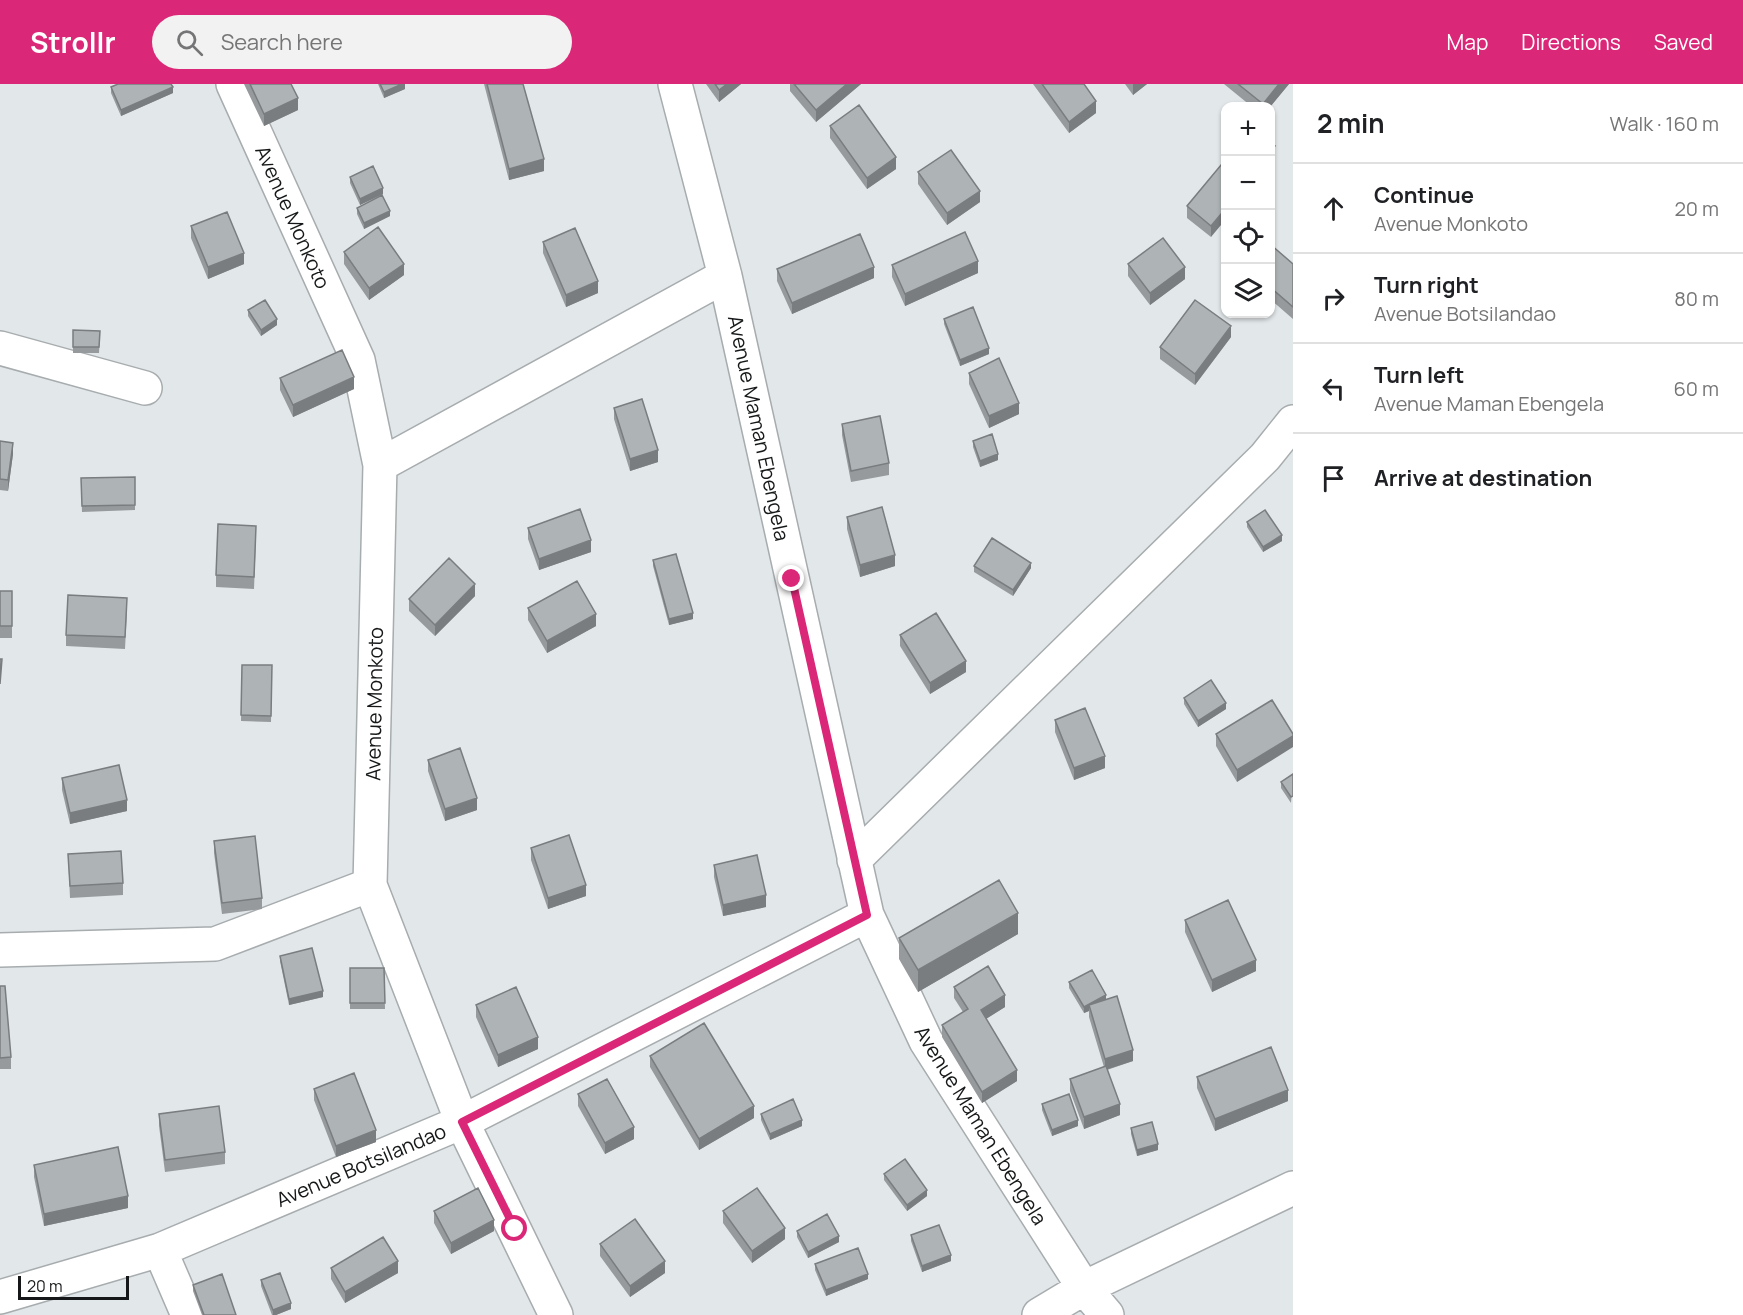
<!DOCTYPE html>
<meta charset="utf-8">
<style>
body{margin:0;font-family:Manrope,sans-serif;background:#f2f2f2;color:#202124}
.controls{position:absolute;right:18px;top:18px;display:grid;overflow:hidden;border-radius:12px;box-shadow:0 2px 4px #0004}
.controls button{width:54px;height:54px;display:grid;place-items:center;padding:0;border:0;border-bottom:2px solid #e0e0e0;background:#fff;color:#202124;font:30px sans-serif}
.scale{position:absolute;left:18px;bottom:15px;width:111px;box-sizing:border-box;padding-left:6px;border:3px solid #151718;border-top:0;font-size:16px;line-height:21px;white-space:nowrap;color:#151718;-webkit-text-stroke:4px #fff;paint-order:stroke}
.stop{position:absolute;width:18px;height:18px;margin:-14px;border:4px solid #db2777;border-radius:50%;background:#fff}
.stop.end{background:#db2777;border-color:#fff;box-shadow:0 2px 6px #0008}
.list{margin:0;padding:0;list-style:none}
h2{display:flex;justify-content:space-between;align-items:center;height:78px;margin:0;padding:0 24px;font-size:26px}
h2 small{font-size:20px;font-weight:400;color:#757577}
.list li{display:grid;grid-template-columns:39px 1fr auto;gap:18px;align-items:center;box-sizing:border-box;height:90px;padding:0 24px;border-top:2px solid #e0e0e0}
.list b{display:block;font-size:22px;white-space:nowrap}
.list p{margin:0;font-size:20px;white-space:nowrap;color:#757577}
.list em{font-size:20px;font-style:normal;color:#757577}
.icon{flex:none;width:33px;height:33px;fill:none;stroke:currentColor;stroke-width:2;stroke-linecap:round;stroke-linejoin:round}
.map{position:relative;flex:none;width:1293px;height:1231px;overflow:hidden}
header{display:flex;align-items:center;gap:36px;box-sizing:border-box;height:84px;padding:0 30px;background:#db2777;color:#fff}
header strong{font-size:28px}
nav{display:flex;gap:33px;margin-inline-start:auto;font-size:21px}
.search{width:420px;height:54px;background:#f2f2f2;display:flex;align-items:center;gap:15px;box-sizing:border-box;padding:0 21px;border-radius:33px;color:#757577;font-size:22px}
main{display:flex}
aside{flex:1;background:#fff}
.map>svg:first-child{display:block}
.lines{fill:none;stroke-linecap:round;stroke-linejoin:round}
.minor-casing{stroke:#a7acae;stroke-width:36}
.minor{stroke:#fff;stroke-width:33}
.wall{fill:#969a9d}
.shaded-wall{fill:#7a7d7f}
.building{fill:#aeb3b6;stroke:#7a7d7f;stroke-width:1.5}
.route{stroke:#db2777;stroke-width:8}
.labels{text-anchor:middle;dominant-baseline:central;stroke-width:4.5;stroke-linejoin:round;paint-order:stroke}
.street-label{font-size:20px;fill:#151718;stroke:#fff}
</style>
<header>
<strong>Strollr</strong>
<div class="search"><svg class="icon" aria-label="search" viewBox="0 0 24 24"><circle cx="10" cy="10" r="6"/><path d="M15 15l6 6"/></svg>Search here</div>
<nav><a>Map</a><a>Directions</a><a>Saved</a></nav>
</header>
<main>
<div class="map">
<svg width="1293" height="1231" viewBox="0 0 1293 1231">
<rect width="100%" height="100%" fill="#e2e7ea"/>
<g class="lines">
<defs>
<path id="minor" d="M233 0 358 276 380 381 370 801 462 1038 556 1231
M675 0 725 192 867 831 926 957 1084 1204 1107 1231
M0 264 145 304
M380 381 725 192
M854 776 1265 373 1293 338
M0 866 215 860 370 801
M160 1166 188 1231
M0 1213 160 1166 462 1038 867 831
M1039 1231 1084 1204 1293 1104"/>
</defs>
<use href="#minor" class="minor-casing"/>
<use href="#minor" class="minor"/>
</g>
<path class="wall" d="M244 0H291L298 26 264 42Z
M378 0H405V5L384 14Z
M484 0H523L544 87 509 96Z
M706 0H741L719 18Z
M790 0H861L816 38 790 7Z
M1033 0H1084L1096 29 1069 49Z
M1125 0H1147L1133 11Z
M1224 0H1289L1270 23 1251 22Z
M111 3 173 9 121 32 111 9Z
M830 42 896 85 867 105 830 54Z
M1226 75 1211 153 1187 134V122Z
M918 88 980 118 947 141 918 100Z
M350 93 383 110 360 121 350 99Z
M357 124 390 132 364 145 357 130Z
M191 142 244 180 208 195 191 154Z
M543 158 598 209 566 223 543 169Z
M1270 160 1293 180V235L1270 215Z
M344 168 404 191 369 216 344 180Z
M1128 180 1185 195 1150 221 1128 192Z
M892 181 978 189 905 222 892 193Z
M777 185 874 194 792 230 777 197Z
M248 226 277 241 261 252 248 232Z
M944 235 989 270 960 282 944 240Z
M73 246 100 247 99 269H73Z
M1231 253 1195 301 1160 275V263Z
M969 289 1019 330 989 344 969 300Z
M280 294 354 305 293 333 280 306Z
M614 324 658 378 630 387 614 335Z
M842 340 889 379V391L851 398 842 351Z
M0 357 13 370 8 407 0 406Z
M973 357 998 376 980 383 973 363Z
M135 393V426L82 428 81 394Z
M847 433 895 482 860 493 847 445Z
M1247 438 1282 457 1263 468 1247 443Z
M528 444 591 468 539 486 528 455Z
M256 453 254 505 216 503V491Z
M653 476 693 535 669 541 653 482Z
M974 482 1031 484 1013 512 974 488Z
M0 507H12V554H0Z
M475 512 435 552 409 527V515Z
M528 524 596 542 547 569 528 536Z
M127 526 125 565 66 562V551Z
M900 551 966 588 930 610 900 562Z
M242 581H272L271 638 241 637Z
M1184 614 1226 625 1198 643 1184 620Z
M1272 616 1237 698 1216 662V650Z
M1055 636 1105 684 1074 696 1055 648Z
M428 676 477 726 445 737 428 687Z
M1293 690 1291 719 1281 704V698Z
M62 694 127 727 70 740 62 706Z
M214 757 262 814V825L222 830 214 769Z
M531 764 586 812 548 825 531 776Z
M68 770 123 799V811L70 814Z
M714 781 766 823 723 832 714 793Z
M1185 836 1256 887 1212 908 1185 848Z
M1018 850 918 908 899 875V854Z
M280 872 323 913 289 921 280 877Z
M350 884H384L385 925H350Z
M1069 898 1106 916 1133 977 1107 986 1120 1031 1084 1045 1070 1007V995L1104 983 1089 933V927L1084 929 1069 904Z
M0 902 11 973V985H0Z
M954 903 1005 923 986 935 1017 997 982 1019 942 953V941L963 928 954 914Z
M476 921 538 965 498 983 476 933Z
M650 972 754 1034 699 1066 650 983Z
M1197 993 1288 1017 1215 1047 1197 1004Z
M314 1005 376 1058 336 1073 314 1016Z
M578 1010 634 1055 605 1070 578 1022Z
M1042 1020 1078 1042 1052 1052 1042 1026Z
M159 1030 225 1068V1080L165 1088 159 1042Z
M761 1030 802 1042 770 1056 761 1036Z
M1131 1044 1158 1066 1137 1072 1131 1050Z
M34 1081 128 1124 44 1142 34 1093Z
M884 1090 927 1112 907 1127 884 1096Z
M434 1127 494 1147 451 1170 434 1139Z
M723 1127 785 1155 752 1179 723 1139Z
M797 1147 839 1158 808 1174 797 1153Z
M911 1151 951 1177 922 1188 911 1157Z
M600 1160 665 1189 630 1213 600 1172Z
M815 1180 868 1195 826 1212 815 1186Z
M331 1184 398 1189 345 1219 331 1195Z
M261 1196 291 1225 276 1231H272L261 1202Z
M193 1201 236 1231H202L193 1207Z"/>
<path class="shaded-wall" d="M402 0H405V5L384 14V8Z
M727 0H741L719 18V6Z
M847 0H861L816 38V26Z
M1133 0H1147L1133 11Z
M1279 0H1289L1270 23 1263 22V20Z
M173 3V9L121 32V26Z
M298 14V26L264 42V30Z
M1096 17V29L1069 49V38Z
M1275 62V74L1270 80V69Z
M896 73V85L867 105V94Z
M544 75V87L509 96V85Z
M383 104V110L360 121V115Z
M980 107V118L947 141V129Z
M1226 124V135L1211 153V142Z
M390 127V132L364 145V139Z
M244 169V180L208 195V183Z
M978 177V189L905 222V210Z
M404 180V191L369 216V204Z
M874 183V194L792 230V219Z
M1185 183V195L1150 221V209Z
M598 197V209L566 223V211Z
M277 235V241L261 252V246Z
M1231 242V253L1195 301V290Z
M989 264V270L960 282V276Z
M354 293V305L293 333V321Z
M1019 319V330L989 344V332Z
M13 359V370L8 407V396Z
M658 366V378L630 387V375Z
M998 370V376L980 383V377Z
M1282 451V457L1263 468V463Z
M591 456V468L539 486V475Z
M895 471V482L860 493V481Z
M1031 479V484L1013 512V506Z
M475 500V512L435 552V541Z
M693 529V535L669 541V535Z
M596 530V542L547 569V557Z
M966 577V588L930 610V599Z
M1226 619V625L1198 643V637Z
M1293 652V663L1237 698V686Z
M1105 672V684L1074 696V684Z
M477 714V726L445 737V725Z
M127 716V727L70 740V729Z
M586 801V812L548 825V814Z
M766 811V823L723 832V821Z
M1018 829V850L918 908V886Z
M1256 876V887L1212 908V896Z
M323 907V913L289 921V915Z
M1005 911V923L981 938V926Z
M1106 911V917L1089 921V927L1084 929V923Z
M538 953V965L498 983V971Z
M1133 966V977L1105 986V975Z
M1017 986V997L982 1019V1008Z
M1288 1006V1017L1215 1047V1035Z
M1120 1020V1031L1084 1045V1033Z
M754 1022V1034L699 1066V1055Z
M802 1036V1042L770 1056V1050Z
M1078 1036V1042L1052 1052V1046Z
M634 1043V1055L605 1070V1059Z
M376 1046V1058L336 1073V1062Z
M1158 1060V1066L1137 1072V1066Z
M927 1106V1112L907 1127V1121Z
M128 1112V1124L44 1142V1130Z
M494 1136V1147L451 1170V1159Z
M785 1144V1155L752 1179V1167Z
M839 1152V1158L808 1174V1168Z
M951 1171V1177L922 1188V1182Z
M398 1177V1189L345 1219V1208Z
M665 1177V1189L630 1213V1202Z
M868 1190V1195L826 1212V1206Z
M291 1219V1225L276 1231H273V1226Z"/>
<path class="building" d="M118 0H171L173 3 121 26 111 3Z
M250 0H291L298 14 264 30Z
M380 0H402L384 8Z
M487 0H523L544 75 509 85Z
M715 0H727L719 6Z
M794 0H847L816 26Z
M1042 0H1084L1096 17 1069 38Z
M1238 0H1279L1263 20Z
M859 21 896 73 867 94 830 42Z
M1270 58 1275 62 1270 69Z
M951 66 980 107 947 129 918 88Z
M1226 75V124L1211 142 1187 122Z
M373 82 383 104 360 115 350 93Z
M382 111 390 127 364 139 357 124Z
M227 128 244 169 208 183 191 142Z
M378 143 404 180 369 204 344 168Z
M575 144 598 197 566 211 543 158Z
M965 148 978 177 905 210 892 181Z
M860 150 874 183 792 219 777 185Z
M1163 154 1185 183 1150 209 1128 180Z
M1270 160 1293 180V223L1270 203Z
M265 216 277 235 261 246 248 226Z
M1195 216 1231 242 1195 290 1160 263Z
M973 223 989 264 960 276 944 235Z
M73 246 100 247 99 263H73Z
M342 266 354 293 293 321 280 294Z
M999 274 1019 319 989 332 969 289Z
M642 315 658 366 630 375 614 324Z
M880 332 889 379 851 387 842 340Z
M992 350 998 370 980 377 973 357Z
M0 357 13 359 8 396 0 395Z
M135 393V421L82 422 81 394Z
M882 423 895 471 860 481 847 433Z
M580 425 591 456 539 475 528 444Z
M1265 426 1282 451 1263 463 1247 438Z
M218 440 256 442 254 493 216 491Z
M992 454 1031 479 1013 506 974 482Z
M676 470 693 529 669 535 653 476Z
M449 474 475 500 435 541 409 515Z
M577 497 596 530 547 557 528 524Z
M0 507H12V542H0Z
M68 511 127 514 125 553 66 551Z
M936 529 966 577 930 599 900 551Z
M0 575H2L0 600Z
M242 581H272L271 632 241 631Z
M1211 596 1226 619 1198 637 1184 614Z
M1272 616 1293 650V652L1237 686 1216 650Z
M1085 624 1105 672 1074 684 1055 636Z
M460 664 477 714 445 725 428 676Z
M119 681 127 716 70 729 62 694Z
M1293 690V712L1291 713 1281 698Z
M569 751 586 801 548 814 531 764Z
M255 752 262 814 222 819 214 757Z
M121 767 123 799 70 802 68 770Z
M757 771 766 811 723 821 714 781Z
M999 796 1018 829 918 886 899 854Z
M1228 816 1256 876 1212 896 1185 836Z
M312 864 323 907 289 915 280 872Z
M988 882 1005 911 981 926 1017 986 982 1008 942 941 968 925 954 903Z
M350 884H384L385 919H350Z
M1092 886 1106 911 1084 923 1069 898Z
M0 902H5L11 973 0 974Z
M516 903 538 953 498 971 476 921Z
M1117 912 1133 966 1105 975 1089 921Z
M704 939 754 1022 699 1055 650 972Z
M1271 963 1288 1006 1215 1035 1197 993Z
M1106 982 1120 1020 1084 1033 1070 995Z
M354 989 376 1046 336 1062 314 1005Z
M607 995 634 1043 605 1059 578 1010Z
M1069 1010 1078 1036 1052 1046 1042 1020Z
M793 1015 802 1036 770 1050 761 1030Z
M219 1022 225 1068 165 1076 159 1030Z
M1152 1038 1158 1060 1137 1066 1131 1044Z
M118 1063 128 1112 44 1130 34 1081Z
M905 1075 927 1106 907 1121 884 1090Z
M478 1104 494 1136 451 1159 434 1127Z
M757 1104 785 1144 752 1167 723 1127Z
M827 1130 839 1152 808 1168 797 1147Z
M635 1135 665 1177 630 1202 600 1160Z
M939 1141 951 1171 922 1182 911 1151Z
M383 1153 398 1177 345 1208 331 1184Z
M858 1164 868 1190 826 1206 815 1180Z
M280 1189 291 1219 273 1226 261 1196Z
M222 1190 236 1231H204L193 1201Z"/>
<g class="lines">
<path class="route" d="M515 1145 462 1038 867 831 792 495"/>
</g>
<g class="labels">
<g class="street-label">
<text transform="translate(293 133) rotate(66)">Avenue Monkoto</text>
<text transform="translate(759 344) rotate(78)">Avenue Maman Ebengela</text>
<text transform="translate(374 620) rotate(-89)">Avenue Monkoto</text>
<text transform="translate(981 1041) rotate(58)">Avenue Maman Ebengela</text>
<text transform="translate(361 1081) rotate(-23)">Avenue Botsilandao</text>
</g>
</g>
</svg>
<div class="controls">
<button>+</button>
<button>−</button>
<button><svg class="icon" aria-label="locate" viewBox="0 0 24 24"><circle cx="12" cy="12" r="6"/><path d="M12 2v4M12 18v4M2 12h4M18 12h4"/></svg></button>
<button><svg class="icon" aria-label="layers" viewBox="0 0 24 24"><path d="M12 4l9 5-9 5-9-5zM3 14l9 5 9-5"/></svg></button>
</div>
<div class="scale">20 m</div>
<div class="stop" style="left:515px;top:1145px"></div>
<div class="stop end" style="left:792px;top:495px"></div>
</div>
<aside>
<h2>2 min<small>Walk · 160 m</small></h2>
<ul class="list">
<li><svg class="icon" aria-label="ahead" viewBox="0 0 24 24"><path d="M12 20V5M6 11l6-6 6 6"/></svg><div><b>Continue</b><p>Avenue Monkoto</p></div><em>20 m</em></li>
<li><svg class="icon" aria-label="right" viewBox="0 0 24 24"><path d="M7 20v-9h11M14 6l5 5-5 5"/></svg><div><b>Turn right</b><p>Avenue Botsilandao</p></div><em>80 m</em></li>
<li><svg class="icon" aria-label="left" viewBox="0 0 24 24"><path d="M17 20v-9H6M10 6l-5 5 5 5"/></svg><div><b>Turn left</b><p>Avenue Maman Ebengela</p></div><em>60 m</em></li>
<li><svg class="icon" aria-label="arrive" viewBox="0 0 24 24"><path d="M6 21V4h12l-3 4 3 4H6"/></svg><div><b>Arrive at destination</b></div></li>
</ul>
</aside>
</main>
